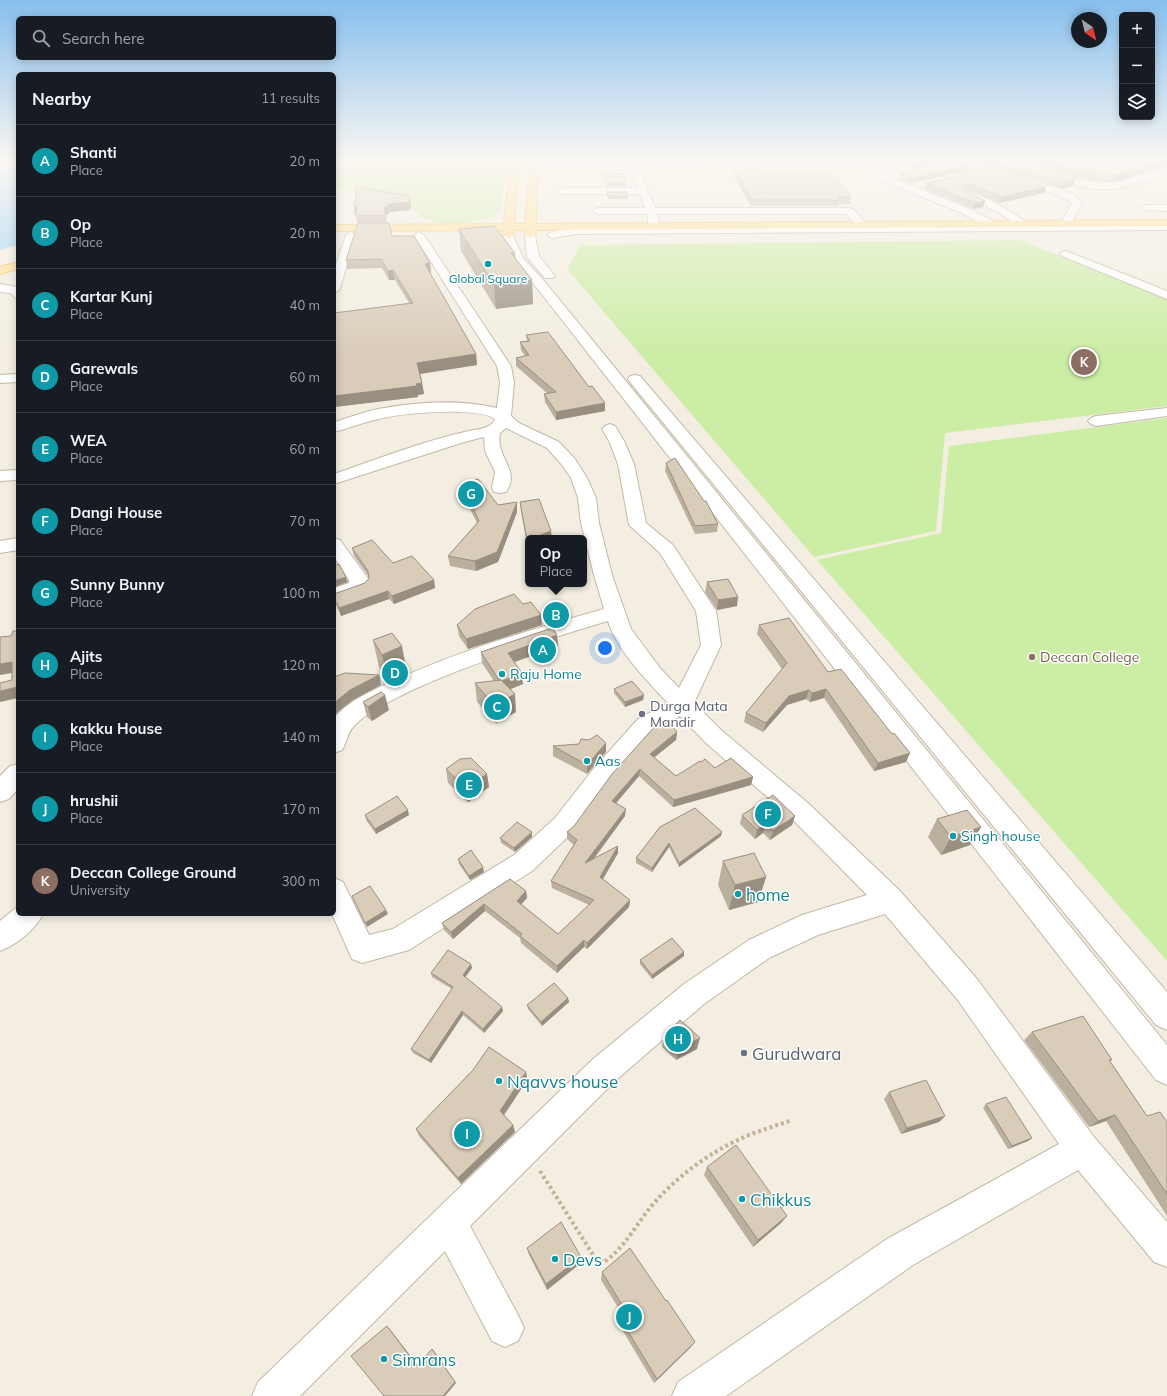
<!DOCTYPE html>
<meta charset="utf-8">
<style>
body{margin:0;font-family:Mulish,sans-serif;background:#20242c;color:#f1f3f6}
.controls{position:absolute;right:12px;top:12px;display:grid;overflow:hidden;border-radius:6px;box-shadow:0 2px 10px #0003}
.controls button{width:36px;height:36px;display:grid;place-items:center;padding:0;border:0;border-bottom:1px solid #363941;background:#171b24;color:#f1f3f6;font:20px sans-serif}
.compass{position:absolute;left:1071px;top:12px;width:36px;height:36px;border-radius:50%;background:#171b24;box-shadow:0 2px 10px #0003;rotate:145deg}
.you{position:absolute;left:605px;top:648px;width:14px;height:14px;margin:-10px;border:3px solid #fff;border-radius:50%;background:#1a73e8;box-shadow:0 0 0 6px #1a73e833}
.badge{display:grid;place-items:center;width:26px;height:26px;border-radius:50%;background:#8c9099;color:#fff;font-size:13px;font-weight:700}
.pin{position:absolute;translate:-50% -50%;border:2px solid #fff;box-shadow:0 1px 4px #0006}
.popup{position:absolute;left:525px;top:535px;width:62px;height:52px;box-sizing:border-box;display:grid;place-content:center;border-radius:6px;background:#171b24;filter:drop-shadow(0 1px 3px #0005);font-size:13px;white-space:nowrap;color:#9ea1a6}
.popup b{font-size:15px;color:#f1f3f6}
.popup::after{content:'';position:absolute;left:50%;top:100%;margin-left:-8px;border:8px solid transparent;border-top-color:#171b24}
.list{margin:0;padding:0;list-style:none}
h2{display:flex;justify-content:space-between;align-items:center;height:52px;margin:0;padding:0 16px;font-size:17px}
h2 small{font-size:13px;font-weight:400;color:#9ea1a6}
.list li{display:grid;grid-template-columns:26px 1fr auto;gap:12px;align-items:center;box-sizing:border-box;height:72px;padding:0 16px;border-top:1px solid #363941}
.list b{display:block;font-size:15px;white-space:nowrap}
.list p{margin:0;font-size:13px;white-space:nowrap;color:#9ea1a6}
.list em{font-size:13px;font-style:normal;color:#9ea1a6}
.icon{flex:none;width:22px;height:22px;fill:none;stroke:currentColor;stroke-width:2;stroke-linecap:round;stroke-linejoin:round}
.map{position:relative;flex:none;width:1167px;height:1396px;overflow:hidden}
.search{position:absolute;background:#171b24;box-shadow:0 2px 10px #0003;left:16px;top:16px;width:320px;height:44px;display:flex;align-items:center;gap:10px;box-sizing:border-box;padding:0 14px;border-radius:6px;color:#9ea1a6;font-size:15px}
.panel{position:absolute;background:#171b24;box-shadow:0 2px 10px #0003;left:16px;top:72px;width:320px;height:844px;border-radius:6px}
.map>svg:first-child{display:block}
.green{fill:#cceda4}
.water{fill:#95cff8}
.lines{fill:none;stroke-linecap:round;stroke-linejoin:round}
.minor-casing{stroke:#c2b9a6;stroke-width:2}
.major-casing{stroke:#f1c151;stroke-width:2}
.path{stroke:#c3b293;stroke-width:4;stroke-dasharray:3 3;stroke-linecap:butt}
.minor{fill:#fff;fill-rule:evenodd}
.major{fill:#ffdf8e;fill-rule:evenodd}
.wall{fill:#bbaf9e}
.shaded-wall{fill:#988f81}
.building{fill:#d9ccb8;stroke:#988f81}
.culture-dot{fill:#0f9aa8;stroke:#fff;stroke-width:1.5}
.education-dot{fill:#8d6e63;stroke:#fff;stroke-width:1.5}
.worship-dot{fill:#6b7280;stroke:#fff;stroke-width:1.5}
.labels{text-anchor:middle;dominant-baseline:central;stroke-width:3;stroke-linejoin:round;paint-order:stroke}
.far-culture-label{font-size:12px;fill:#0d838f;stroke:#fff}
.education-label{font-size:14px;fill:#785e54;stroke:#fff;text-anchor:start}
.culture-label{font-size:14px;fill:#0d838f;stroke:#fff;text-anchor:start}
.worship-label{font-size:14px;fill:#5b616d;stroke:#fff;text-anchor:start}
.near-culture-label{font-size:17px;fill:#0d838f;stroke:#fff;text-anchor:start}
.near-worship-label{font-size:17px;fill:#5b616d;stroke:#fff;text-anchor:start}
</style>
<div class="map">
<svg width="1167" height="1396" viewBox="0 0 1167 1396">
<rect width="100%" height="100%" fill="#f3eee1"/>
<path class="green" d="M334 161H509L500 210 490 218 465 223H442L427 220 412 209 334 186Z
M701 161H723L729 172H706Z
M1020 240 1167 299V406L945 433 936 531 814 557 567 269 581 245Z
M1167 418V961L817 560 941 533 949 446Z"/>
<path class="water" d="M0 161H18V245L0 250Z"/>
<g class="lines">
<defs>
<path id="minor" d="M1004 161H1016L1077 179 1103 183H1114L1167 168V174C1151 179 1130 187 1113 189 1079 192 1037 173 1005 163Z
M928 166 931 167 933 169 931 171 892 178 970 209 994 222V225H1016L998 212 964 196 962 194 964 192C976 189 1015 214 1026 222L1027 225H1062L1061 223 1072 203 1055 194 1014 182 1012 180 1014 178 1017 177C1036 182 1070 187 1082 203L1070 225 1167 224V230L577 234 552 238 547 235C555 225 634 227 651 227L649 225 647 214H597L592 211 597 208H645L640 194H562L557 191 562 188H638L633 176 605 175 603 173 605 171 608 170 640 171 655 208H849L853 209 865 222 866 224 865 226 984 225 962 213 878 179 876 177 881 174ZM657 214H846L857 226 657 227 659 225Z
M1147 205H1167V211L1143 210 1142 208 1143 206Z
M351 232 356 235 340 288 338 291 334 292V270L346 235Z
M419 232 424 235 511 366 514 382 511 416 519 423 559 442 575 459 587 478 596 498 599 523 612 575 631 629 660 668 679 688 701 645 696 611 660 553 629 525 618 464 609 441 602 429 605 426 610 424 615 426 624 441 634 464 646 523 673 545 716 611 721 645 694 703 721 730 809 804 900 891 977 979 1094 1137 1167 1222V1267L1154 1262 1078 1170 913 1265 726 1396H672L678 1382 887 1239 1059 1144 957 999 885 914 818 935 769 958 704 1004 615 1081 470 1226 518 1315 524 1328 518 1341 505 1347 492 1341 445 1251 300 1396H252L258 1382 593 1059 684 984 749 940 802 915 867 895 791 818 705 742 680 716 654 731 611 781 573 832 532 871 409 950 362 963 352 959 332 914H334V878L343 882 369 935 393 929 514 855 555 818 595 767 638 719 668 703C647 681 616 649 608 621 541 641 474 662 410 691 391 701 369 710 354 726 347 733 347 742 342 750L334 753V718C348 701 373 690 393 681 461 650 533 629 604 609L594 575 581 523 578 498 571 478 562 465 547 448 506 428 500 433C499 439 499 444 501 449 505 465 518 474 506 492L500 493 494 492 492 488 495 472 485 451 484 437 464 442 334 484V474C378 459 423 441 469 431 478 429 491 429 495 419 477 406 401 413 379 419 364 422 349 428 334 432V422C348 418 363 412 378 409 416 402 459 399 497 408L500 382 497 366 414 235Z
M508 232 513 235 523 258 545 282 1167 1045V1085L1156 1080 537 288 512 259 503 235Z
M530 232 535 235 539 256 555 276 553 278H545L527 257 525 235Z
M1066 251 1167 291V299L1062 256 1060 254 1062 252Z
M0 284 18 287V298L14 297 11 293 0 292Z
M18 374V382L0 383V375Z
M635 375 640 376 1167 992V1030L1156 1025 630 382 628 379 630 376Z
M1167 408V416L1096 426 1091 424 1088 421 1091 418 1096 416Z
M18 470V480L0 481V471Z
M18 538V550L0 553V541Z
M334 538 340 540 369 580V586L366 590 334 601V588L349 583V580L334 557Z
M18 764V789L9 799 0 802V776L10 766Z
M18 906V914H43C35 930 16 945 0 951V921Z"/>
<path id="major" d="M511 161H519L514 224H525L530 161H538L536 224 1167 220V226L536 230 535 235 530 238 525 235V230H514L512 237 508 238 503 235V230L334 231V225L504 224Z
M18 262V269L0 274V267Z"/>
</defs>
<use href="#minor" class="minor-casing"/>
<use href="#major" class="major-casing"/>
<path class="path" d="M540 1171 595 1258 604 1262C626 1247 637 1222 655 1202 678 1176 709 1153 740 1139 757 1131 775 1126 792 1120"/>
<use href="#minor" class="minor"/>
<use href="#major" class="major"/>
</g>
<path class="wall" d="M910 161H940L923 167 913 168 909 166Z
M949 161 1044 193 999 203 970 191H965L985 201 983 207 973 209 924 189 926 183 967 174 963 172 909 183 898 179 899 173 927 169 948 162Z
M961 161H1014L1073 186 1061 189Z
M1020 161H1167L1114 182H1103L1077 178Z
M735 171 765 174 851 197 850 204H839L838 206H751L734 177Z
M604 173 626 183V186H606Z
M607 192 628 196V199H608Z
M411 204 410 210 390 212 386 215 387 223H357L356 215H355L354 207Z
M459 229 515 253 516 259 532 280 533 304 496 309 461 251Z
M392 236 430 263 431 273H430L476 354 477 365 420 374 424 394 418 395V397L334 407V313L409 303 395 280H389L382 268 347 269 346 260Z
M526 335 605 411 556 420 545 402 544 394H548L516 366V358L525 356 521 350 520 342 527 341Z
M666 463 718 524 717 532 695 534 665 471Z
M459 485 498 505 517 502V512L498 562 476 571 450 566 448 556 477 523 469 507 461 494Z
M539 499 528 550 521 511 520 502Z
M352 548 393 563 434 580 435 588 394 604 389 599 341 616 335 602 334 594 365 583 369 578V577L354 556Z
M707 582 737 606 717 610 705 592Z
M457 625H542L468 649 459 636Z
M759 625 828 672 906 762 874 771 824 698 810 702 806 699 787 705 763 732 744 722 746 713 782 669 757 634Z
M557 635 558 646 515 662 523 684 510 689 516 712 496 723 477 702 475 683 494 681 482 663 481 652Z
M373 640 407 673 388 681 379 667Z
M614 689 644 695 643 700 625 707 614 693Z
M363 702 389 710 372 721 367 717Z
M677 732 676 740 654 758 676 776 701 762 715 768 753 777 751 785 673 807 639 776 616 803 625 816 594 859 618 846V853L603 879 630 900 629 907 587 949 584 947 557 973 521 943 520 938 485 911 453 939 444 930 442 923 510 879 526 891 527 898 521 904 558 934 589 905 552 888 551 881 574 845 567 839V832Z
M606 743V752L587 774 553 756V746Z
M446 769 487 774 489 787 468 802 448 783Z
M365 815H409L376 834 366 820Z
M742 815 795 816 792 825 770 840 763 833 755 839 740 824Z
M937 819 981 827 970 845 941 855 928 837Z
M660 827 721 836 679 867 669 847 652 872 636 863V858Z
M532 832V837L515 852 501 843 500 838Z
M458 859 484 872 470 880 459 864Z
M723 861 766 877 758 902 729 910 718 885Z
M684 952V956L652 979 640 964V960Z
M471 964 472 968 465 977 503 1011 484 1033 463 1015 431 1063 413 1053 411 1049 452 989 432 977 431 973Z
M568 998 569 1002 542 1026 528 1009 527 1005Z
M1032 1032 1110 1061 1147 1116 1167 1122V1216L1106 1121 1089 1127 1024 1040Z
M664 1036 697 1049 676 1060 662 1047Z
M526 1072 527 1080 504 1115 513 1125 515 1132 461 1184 419 1136 416 1129Z
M889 1092 945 1116 939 1122 901 1134 884 1099Z
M986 1104 1032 1138 1028 1141 1008 1149 983 1108Z
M707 1167 787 1216 781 1223 753 1247 704 1175Z
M527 1248 581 1257V1263L547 1290 529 1255Z
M602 1272 695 1342 690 1348 654 1383 617 1321 619 1309 601 1280Z"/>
<path class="shaded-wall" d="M915 161H940L923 167 913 168Z
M1167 161V166L1114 182 1116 175Z
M965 166 963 172 909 183 911 178Z
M1075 180 1073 186 1061 189 1064 182Z
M1046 187 1044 193 999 203 1001 197Z
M410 196 411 204 410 210 390 212 385 216 384 208 389 204Z
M985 201 983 207 973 209 975 203Z
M354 207H357L358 215H355Z
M430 263 431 273 426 274 425 264Z
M393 270 395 280H389L388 271Z
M532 280 533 304 496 309 494 285Z
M476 354 477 365 419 374 417 363Z
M422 383 424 394 418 395V397L334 407V396Z
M605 403V411L556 420V412Z
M517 502V512L498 562 476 571 475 561Z
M551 531 552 538H533Z
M346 577 348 582 334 587V581Z
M434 580 435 588 394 604 392 596Z
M388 591 389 599 341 616 339 608Z
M738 597 737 606 717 610 718 600Z
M541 615 542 625 468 649 466 639Z
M557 635 558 646 509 664 508 653Z
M402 646 407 673 388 681 382 655Z
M12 662 18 672 0 675V664Z
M522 673 523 684 501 693 500 682Z
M379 675 381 685 353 700 339 711 334 716V703L336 701 350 690Z
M18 687V698L0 702V691Z
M826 689 824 698 810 702 812 693Z
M809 690 806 699 787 705 763 732 766 723 789 696Z
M515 694 516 712 496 723 494 705Z
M385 695 389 710 372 721 368 707Z
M644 695 643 700 625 707V702Z
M677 732 676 740 649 761 650 754Z
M606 743V752L587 774V765Z
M910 753 906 762 874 771 878 763Z
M640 769 639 776 611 809 612 801Z
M487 774 489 787 468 802 466 788Z
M753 777 751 785 673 807 674 800Z
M626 809 625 816 585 870V863Z
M408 810 409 815 376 834 375 829Z
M795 816 792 825 770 840 773 831Z
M766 824 763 833 755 839 757 830Z
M981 827 970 845 941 855 951 837Z
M532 832V837L515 852 514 848Z
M722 832 721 836 679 867V863Z
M669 843V847L652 872V868Z
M618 846V853L600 884V877Z
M483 867 484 872 470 880 469 876Z
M766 877 758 902 729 910 735 885Z
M526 891 527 898 518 908 517 901Z
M630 900 629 907 587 949V943Z
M484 904 485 911 453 939 451 932Z
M386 910 388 914 367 927 365 923Z
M584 940V947L557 973V966Z
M684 952V956L652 979V975Z
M471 964 472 968 464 979 463 975Z
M568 998 569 1002 542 1026 541 1022Z
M502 1007 503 1011 484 1033 483 1029Z
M462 1011 463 1015 431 1063 429 1060Z
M700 1038 697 1049 676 1060 678 1049Z
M526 1072 527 1080 502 1118 500 1111Z
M1115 1115 1106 1121 1089 1127 1098 1121Z
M945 1116 939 1122 901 1134 907 1128Z
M513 1125 515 1132 461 1184 458 1178Z
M1032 1138 1028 1141 1008 1149 1012 1146Z
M787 1216 781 1223 753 1247 758 1240Z
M581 1257V1263L547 1290 546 1284Z
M387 1326 389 1328 419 1367 417 1366Z
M695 1342 690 1348 654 1383 657 1379Z
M432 1349 434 1351 456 1383 445 1396H443Z"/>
<path class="building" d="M949 161H954L1046 187 1001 197 972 185H966L963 187 965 191 985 201 975 203 926 183 968 174 971 170 965 166 911 178 899 173 927 169 948 162Z
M985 161H1014L1075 180 1064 182Z
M1044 161H1166L1116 175H1106L1080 171Z
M763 170 765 174 833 173 851 197H838L840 200H752L735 171Z
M604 173 625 174 626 183H606Z
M357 187 410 196 409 202 389 204 384 208 386 215 356 216 357 207H354Z
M607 192H627L628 196H608Z
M358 223H389L392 236H414L430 263 425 264 476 354 417 363 422 383 416 384 417 386 334 396V313L413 303 393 270 388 271 381 259 346 260Z
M494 226 515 253H511L532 280 494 285 459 229Z
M548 332 589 387 592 386 605 403 556 412 544 394 556 392 516 358 529 355 520 342 530 341 526 335Z
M675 458 704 501H706L718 524 695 526 666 463Z
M478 479 498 505 517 502 497 552 475 561 448 556 479 521 468 497 459 485Z
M539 499 551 531 533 538H528V540H527L520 502Z
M372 540 393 563 412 556 434 580 392 596 388 591 339 608 334 598V594L365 583 369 578 368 571 352 548Z
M339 564 346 577 334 581V566Z
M728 579 738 597 718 600 707 582Z
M514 594 523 604 531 602 541 615 466 639 457 625 475 609Z
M789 618 828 672 841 669 892 734 894 733 910 753 878 763 826 689 812 693 809 690 789 696 766 723 746 713 787 663 759 625Z
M552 628 557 635 508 653 522 673 502 681 501 680H499L481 652Z
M13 631H18V687L0 691V683L12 680V662L0 664V637L11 636Z
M392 633 402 646 382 655 373 640Z
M345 673 379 675 350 690 334 703V677Z
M501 680 515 694 494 705 475 683Z
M632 681 644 695 625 702 614 689Z
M381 692 385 695 368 707 363 702Z
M666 719 677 732 650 754 676 776 700 761 701 762 705 759 715 768 731 758 753 777 674 800 640 769 612 801 626 809 585 863 618 846 600 877 630 900 587 943 584 940 557 966 520 936 522 934 484 904 451 932 442 923 510 879 526 891 517 901 558 934 594 900 551 881 577 840 567 832 574 826 612 774 656 725Z
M597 735 606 743 587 765 553 746 579 744 581 739 589 740Z
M471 758 487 774 466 788 446 769 460 759Z
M773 795 795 816 773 831 766 824 757 830 742 815Z
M397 796 408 810 375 829 365 815Z
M695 808 722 832 679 863 669 843 652 868 636 858 660 827Z
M967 810 981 827 951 837 937 819Z
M517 822 532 832 514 848 500 838Z
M471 850 483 867 469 876 458 859Z
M754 853 766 877 735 885 723 861Z
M370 886 386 910 365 923 352 896Z
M672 938 684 952 652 975 640 960Z
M448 950 471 964 463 975 502 1007 483 1029 462 1011 429 1060 411 1049 453 987 431 973Z
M554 983 568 998 541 1022 527 1005Z
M1083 1016 1112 1060H1109L1147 1116 1160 1112 1167 1122V1194L1115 1115 1098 1121 1032 1032Z
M680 1020 700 1038 678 1049 664 1036Z
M489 1047 526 1072 500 1111 513 1125 458 1178 416 1129 473 1070Z
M926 1080 945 1116 907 1128 889 1092Z
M1006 1097 1032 1138 1012 1146 986 1104Z
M736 1145 787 1216 758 1240 707 1167Z
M561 1222 581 1257 546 1284 527 1248Z
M630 1248 666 1301 667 1300 695 1342 657 1379 618 1315 621 1303 602 1272Z
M387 1326 417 1366 432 1349 455 1382 443 1396H384L351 1356Z"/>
<linearGradient id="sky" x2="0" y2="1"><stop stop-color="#87bfee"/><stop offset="0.45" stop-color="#faf7f2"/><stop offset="1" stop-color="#faf7f2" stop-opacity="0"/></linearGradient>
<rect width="1167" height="356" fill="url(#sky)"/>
<g class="culture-dot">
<circle cx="488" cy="264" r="4"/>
<circle cx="502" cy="674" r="4"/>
<circle cx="587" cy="761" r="4"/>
<circle cx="953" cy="836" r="4"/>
<circle cx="738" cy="894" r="4"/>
<circle cx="499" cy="1081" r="4"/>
<circle cx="742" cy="1199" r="4"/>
<circle cx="555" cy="1259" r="4"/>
<circle cx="384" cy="1359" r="4"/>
</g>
<circle class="education-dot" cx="1032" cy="657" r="4"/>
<g class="worship-dot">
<circle cx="642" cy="714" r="4"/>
<circle cx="744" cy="1053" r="4"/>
</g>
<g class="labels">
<g class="far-culture-label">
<text x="488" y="278">Global Square</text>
</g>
<g class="education-label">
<text x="1040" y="657">Deccan College</text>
</g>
<g class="culture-label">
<text x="510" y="674">Raju Home</text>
<text x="595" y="761">Aas</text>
<text x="961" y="836">Singh house</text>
</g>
<g class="worship-label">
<text x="650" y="706">Durga Mata<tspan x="650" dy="16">Mandir</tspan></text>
</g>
<g class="near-culture-label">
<text x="746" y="894">home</text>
<text x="507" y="1081">Nqavvs house</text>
<text x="750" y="1199">Chikkus</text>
<text x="563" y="1259">Devs</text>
<text x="392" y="1359">Simrans</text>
</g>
<g class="near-worship-label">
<text x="752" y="1053">Gurudwara</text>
</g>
</g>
</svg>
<div class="controls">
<button>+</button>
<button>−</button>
<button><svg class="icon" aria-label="layers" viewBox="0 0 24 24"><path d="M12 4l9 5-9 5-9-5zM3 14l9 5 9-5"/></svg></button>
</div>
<svg class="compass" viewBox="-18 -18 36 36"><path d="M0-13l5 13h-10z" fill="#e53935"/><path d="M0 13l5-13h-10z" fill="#9ea1a6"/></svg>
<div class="you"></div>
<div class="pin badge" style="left:543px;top:650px;background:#0f9aa8">A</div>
<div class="pin badge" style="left:556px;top:615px;background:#0f9aa8">B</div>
<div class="popup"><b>Op</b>Place</div>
<div class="pin badge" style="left:497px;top:707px;background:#0f9aa8">C</div>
<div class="pin badge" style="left:395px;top:673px;background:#0f9aa8">D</div>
<div class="pin badge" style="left:469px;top:785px;background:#0f9aa8">E</div>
<div class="pin badge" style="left:768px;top:814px;background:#0f9aa8">F</div>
<div class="pin badge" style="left:471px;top:494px;background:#0f9aa8">G</div>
<div class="pin badge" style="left:678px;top:1039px;background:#0f9aa8">H</div>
<div class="pin badge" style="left:467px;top:1134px;background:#0f9aa8">I</div>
<div class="pin badge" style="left:629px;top:1317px;background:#0f9aa8">J</div>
<div class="pin badge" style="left:1084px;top:362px;background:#8d6e63">K</div>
<div class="search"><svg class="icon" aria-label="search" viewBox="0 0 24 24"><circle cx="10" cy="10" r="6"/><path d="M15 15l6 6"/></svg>Search here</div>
<section class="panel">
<h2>Nearby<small>11 results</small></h2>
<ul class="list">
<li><span class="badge" style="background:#0f9aa8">A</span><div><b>Shanti</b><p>Place</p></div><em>20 m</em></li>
<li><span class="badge" style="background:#0f9aa8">B</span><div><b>Op</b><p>Place</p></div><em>20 m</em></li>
<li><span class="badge" style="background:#0f9aa8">C</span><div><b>Kartar Kunj</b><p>Place</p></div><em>40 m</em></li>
<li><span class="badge" style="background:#0f9aa8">D</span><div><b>Garewals</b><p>Place</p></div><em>60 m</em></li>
<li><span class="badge" style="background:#0f9aa8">E</span><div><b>WEA</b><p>Place</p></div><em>60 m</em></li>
<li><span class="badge" style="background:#0f9aa8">F</span><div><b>Dangi House</b><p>Place</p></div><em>70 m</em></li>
<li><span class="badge" style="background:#0f9aa8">G</span><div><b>Sunny Bunny</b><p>Place</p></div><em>100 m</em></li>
<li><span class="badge" style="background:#0f9aa8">H</span><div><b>Ajits</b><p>Place</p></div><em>120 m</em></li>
<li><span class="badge" style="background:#0f9aa8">I</span><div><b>kakku House</b><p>Place</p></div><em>140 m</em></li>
<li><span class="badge" style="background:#0f9aa8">J</span><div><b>hrushii</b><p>Place</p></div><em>170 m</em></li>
<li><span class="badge" style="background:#8d6e63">K</span><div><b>Deccan College Ground</b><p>University</p></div><em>300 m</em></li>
</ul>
</section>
</div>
